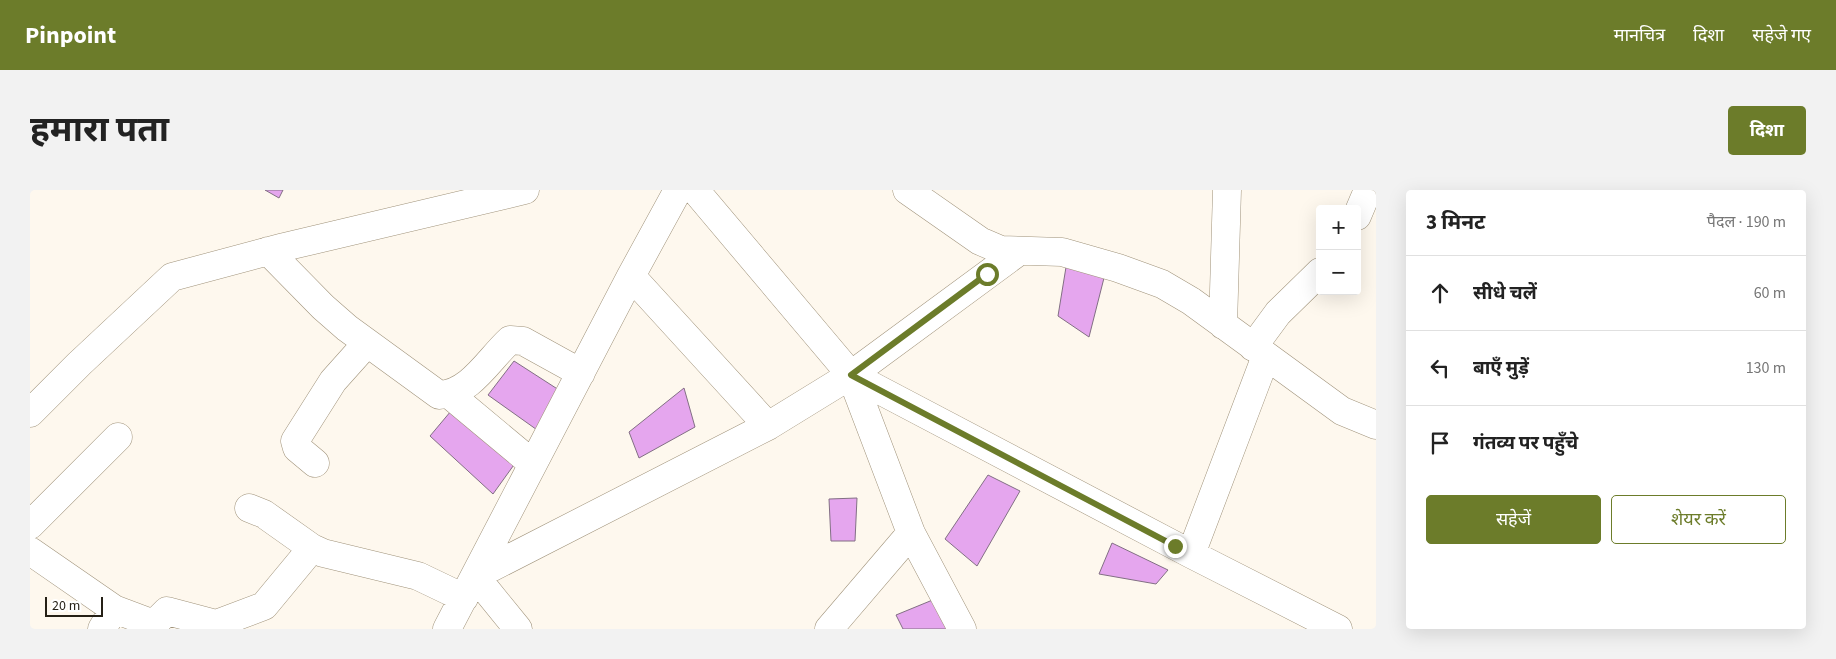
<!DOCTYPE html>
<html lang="hi">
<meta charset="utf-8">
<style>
body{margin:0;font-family:"Source Sans 3","Noto Sans Devanagari",sans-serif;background:#f2f2f2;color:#222}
.controls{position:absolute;right:15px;top:15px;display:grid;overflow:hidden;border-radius:5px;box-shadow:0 5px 20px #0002}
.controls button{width:45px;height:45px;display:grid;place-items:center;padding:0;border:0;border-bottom:1px solid #e0e0e0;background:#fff;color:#222;font:25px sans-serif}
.scale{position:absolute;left:15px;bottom:12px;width:58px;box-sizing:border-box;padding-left:5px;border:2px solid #252016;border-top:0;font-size:14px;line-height:18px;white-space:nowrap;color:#252016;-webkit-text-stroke:4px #fff;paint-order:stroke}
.stop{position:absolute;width:15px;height:15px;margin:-11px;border:4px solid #6c7c2a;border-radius:50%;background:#fff}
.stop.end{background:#6c7c2a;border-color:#fff;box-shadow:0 1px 5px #0008}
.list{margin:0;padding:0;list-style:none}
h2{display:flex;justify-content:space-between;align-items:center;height:65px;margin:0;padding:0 20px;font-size:21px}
h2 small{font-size:16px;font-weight:400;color:#767676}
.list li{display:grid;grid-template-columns:32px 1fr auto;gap:15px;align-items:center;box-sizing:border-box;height:75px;padding:0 20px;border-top:1px solid #e0e0e0}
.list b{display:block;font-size:19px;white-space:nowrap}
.list em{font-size:16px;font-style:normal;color:#767676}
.actions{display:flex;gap:10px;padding:15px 20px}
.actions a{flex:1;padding:11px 0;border:1px solid #6c7c2a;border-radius:5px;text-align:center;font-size:18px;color:#6c7c2a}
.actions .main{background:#6c7c2a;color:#fff}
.icon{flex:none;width:28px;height:28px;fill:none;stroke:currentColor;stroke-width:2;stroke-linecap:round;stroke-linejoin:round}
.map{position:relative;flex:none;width:1346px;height:439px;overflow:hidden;border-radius:5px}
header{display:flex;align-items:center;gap:30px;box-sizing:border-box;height:70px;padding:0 25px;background:#6c7c2a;color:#fff}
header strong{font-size:24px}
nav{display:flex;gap:28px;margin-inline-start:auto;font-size:18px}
.intro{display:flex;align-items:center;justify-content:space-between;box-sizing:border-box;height:120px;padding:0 30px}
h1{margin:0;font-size:35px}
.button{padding:12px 22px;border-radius:5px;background:#6c7c2a;color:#fff;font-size:18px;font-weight:700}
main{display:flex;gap:30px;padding:0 30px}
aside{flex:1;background:#fff;border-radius:5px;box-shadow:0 5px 20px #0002}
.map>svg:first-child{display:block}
.building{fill:#e5a6ee;stroke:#826f84}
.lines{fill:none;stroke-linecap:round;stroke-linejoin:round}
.minor-casing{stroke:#a0937b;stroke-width:29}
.minor{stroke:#fff;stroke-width:28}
.route{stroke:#6c7c2a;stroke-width:6}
</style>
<header>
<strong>Pinpoint</strong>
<nav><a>मानचित्र</a><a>दिशा</a><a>सहेजे गए</a></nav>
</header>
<div class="intro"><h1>हमारा पता</h1><a class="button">दिशा</a></div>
<main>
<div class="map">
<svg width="1346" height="439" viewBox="0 0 1346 439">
<rect width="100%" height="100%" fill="#fef8ee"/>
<path class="building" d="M235 0H253L249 8Z
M1037 71 1075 84 1059 147 1028 126Z
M484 171 529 200 510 242 458 205Z
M654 198 665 237 609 268 599 242Z
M421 221 486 272 463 304 400 246Z
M958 285 990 301 947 376 915 349Z
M827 308 825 351H801L799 309Z
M1082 353 1138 380 1126 394 1069 384Z
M905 409 922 439H873L866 425Z"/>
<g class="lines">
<defs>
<path id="minor" d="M665 0 821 185 881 343 932 439
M877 0 950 51 971 60 1032 62 1088 78 1132 94 1161 111 1312 221 1346 235
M1327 26 1338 0
M238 61 293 117 317 138 409 205C440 204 459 169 480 150L493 151 551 183
M601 86 738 236
M1193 135 1197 0
M1223 157 1248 123 1290 82
M821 185 1161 364 1308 439
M419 204 503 274
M0 223 49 174 142 87 254 57 495 0
M285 273 267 258 265 251 303 191 337 153
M219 318 234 324 282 358 293 363 388 386 434 408
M0 335 88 247
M0 361 84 419 124 434 137 421 186 434 234 416 282 358
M1161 364 1236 166
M72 439 84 419
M417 439 601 86 648 0
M488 439 445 386 738 236 821 185 988 62
M799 439 881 343"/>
</defs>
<use href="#minor" class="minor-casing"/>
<use href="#minor" class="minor"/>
</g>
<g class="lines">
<path class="route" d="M957 84 821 185 1145 356"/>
</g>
</svg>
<div class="controls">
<button>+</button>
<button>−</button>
</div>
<div class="scale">20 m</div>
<div class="stop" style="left:957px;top:84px"></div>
<div class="stop end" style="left:1145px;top:356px"></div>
</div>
<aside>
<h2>3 मिनट<small>पैदल · 190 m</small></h2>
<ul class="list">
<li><svg class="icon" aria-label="ahead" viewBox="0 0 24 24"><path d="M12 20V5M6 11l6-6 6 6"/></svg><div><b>सीधे चलें</b></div><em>60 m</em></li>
<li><svg class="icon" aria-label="left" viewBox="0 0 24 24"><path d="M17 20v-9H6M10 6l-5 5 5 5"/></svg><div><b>बाएँ मुड़ें</b></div><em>130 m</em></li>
<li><svg class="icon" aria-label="arrive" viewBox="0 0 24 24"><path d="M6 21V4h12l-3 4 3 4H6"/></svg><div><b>गंतव्य पर पहुँचे</b></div></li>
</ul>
<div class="actions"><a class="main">सहेजें</a><a>शेयर करें</a></div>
</aside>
</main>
